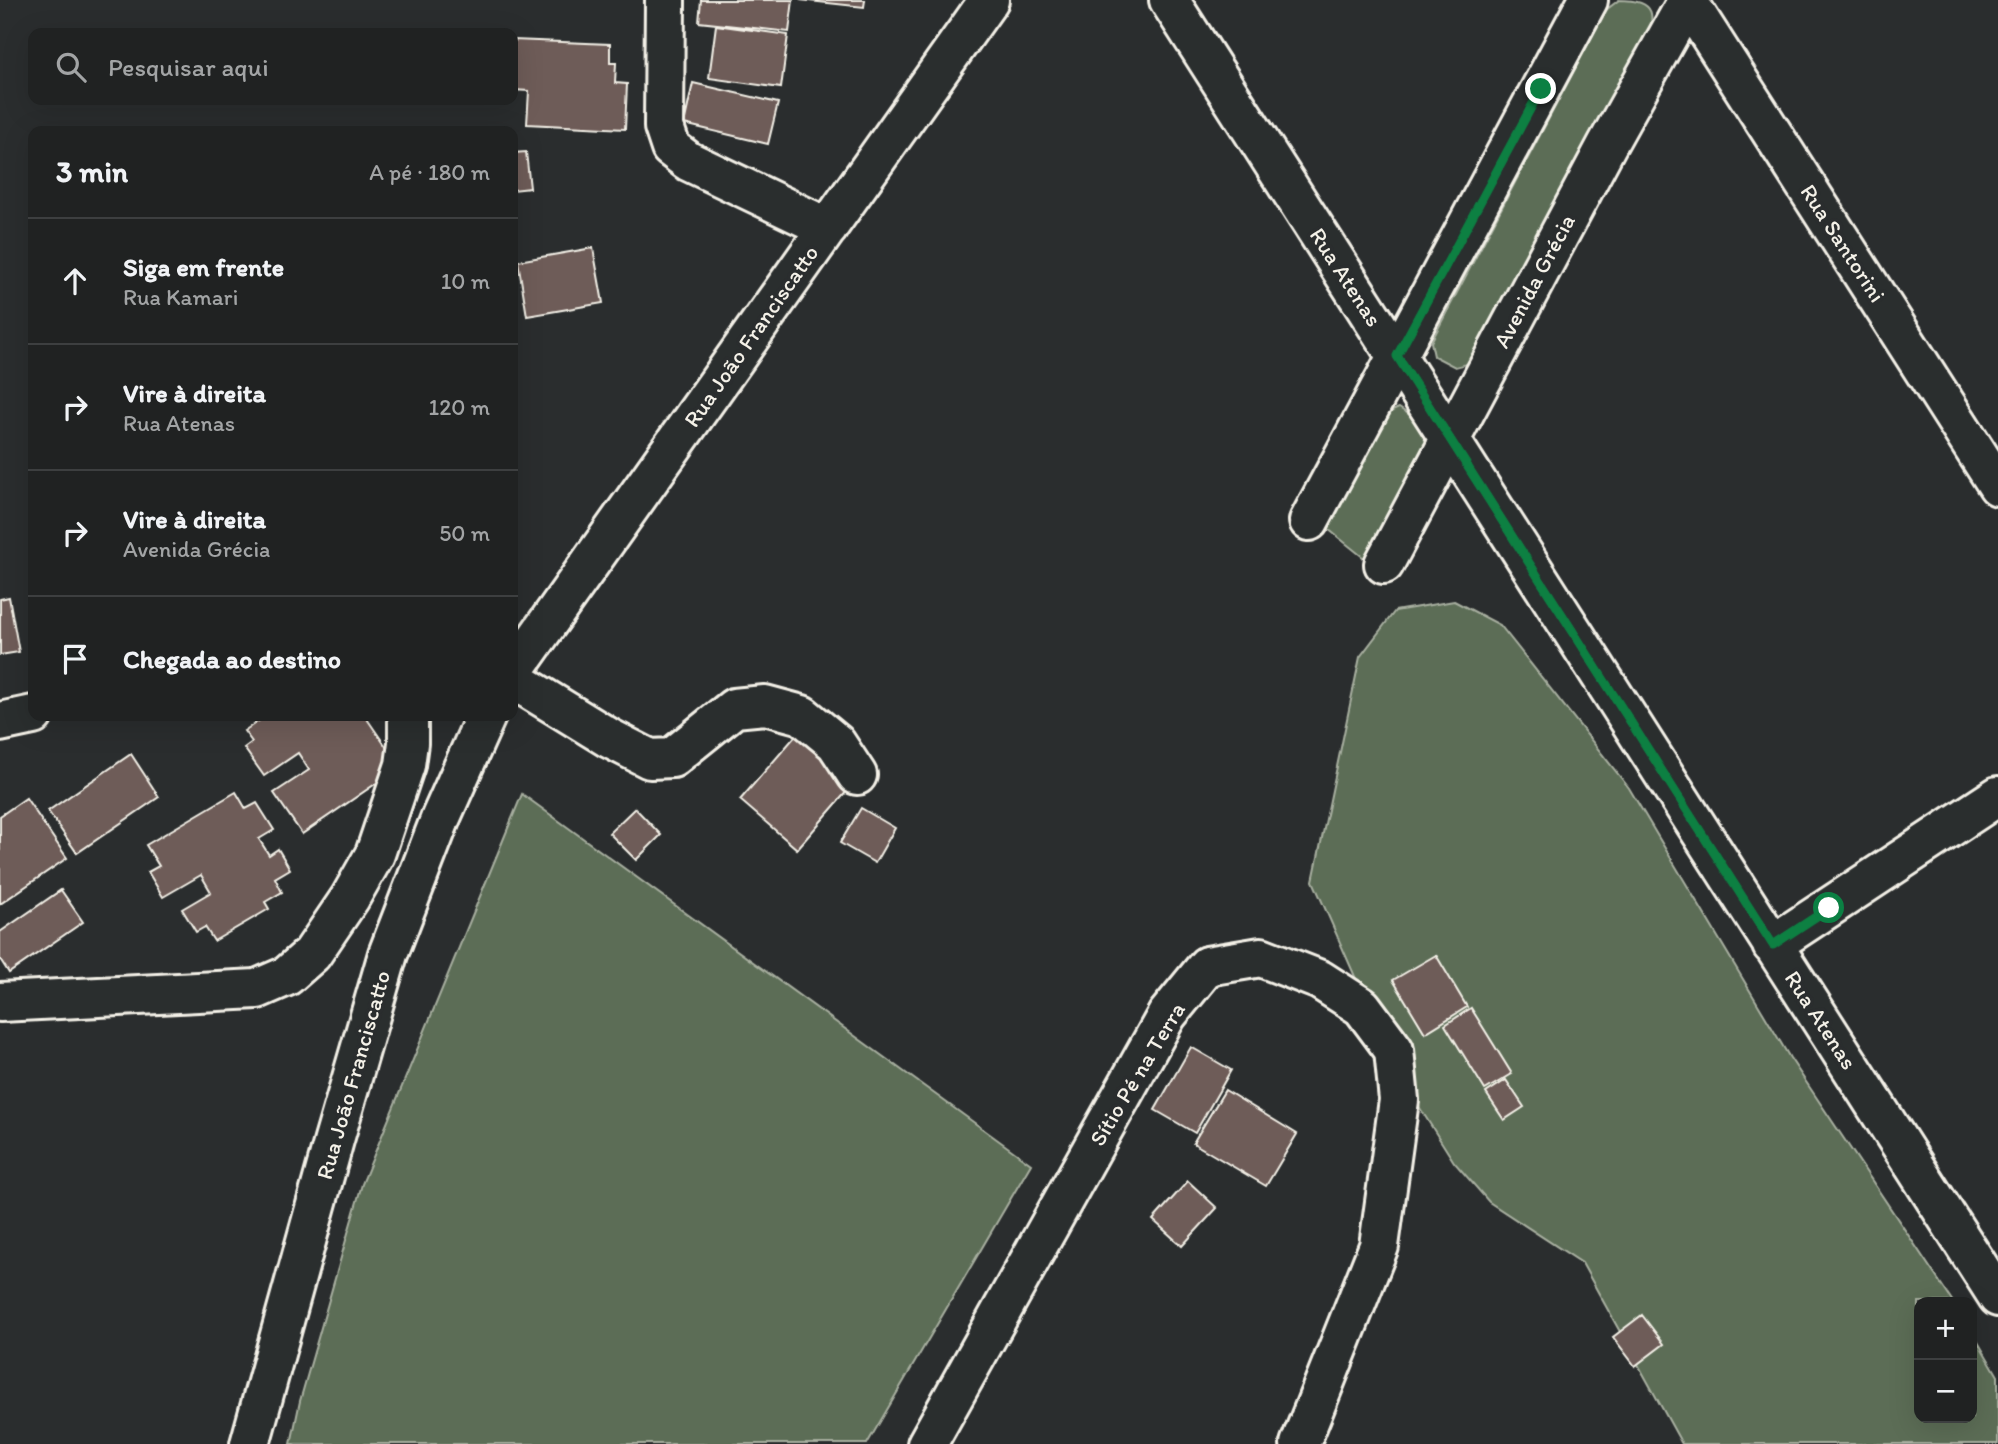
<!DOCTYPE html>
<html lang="pt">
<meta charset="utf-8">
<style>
body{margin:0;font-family:Itim,sans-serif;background:#282a2a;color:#f1f3f6}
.controls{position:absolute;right:21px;bottom:21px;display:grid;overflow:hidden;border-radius:14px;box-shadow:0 7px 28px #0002}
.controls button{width:63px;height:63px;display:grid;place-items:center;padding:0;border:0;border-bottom:2px solid #3d3f40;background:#202222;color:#f1f3f6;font:35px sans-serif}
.stop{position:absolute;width:21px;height:21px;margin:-16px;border:5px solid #0b8043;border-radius:50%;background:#fff}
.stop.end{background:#0b8043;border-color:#fff;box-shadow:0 2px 7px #0008}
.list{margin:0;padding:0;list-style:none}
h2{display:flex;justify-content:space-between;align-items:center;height:91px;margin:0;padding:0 28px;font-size:30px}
h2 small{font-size:23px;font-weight:400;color:#a2a4a5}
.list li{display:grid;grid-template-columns:46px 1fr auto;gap:21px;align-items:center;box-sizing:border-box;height:126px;padding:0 28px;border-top:2px solid #3d3f40}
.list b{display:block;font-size:26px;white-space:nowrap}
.list p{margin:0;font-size:23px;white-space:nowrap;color:#a2a4a5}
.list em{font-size:23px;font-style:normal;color:#a2a4a5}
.icon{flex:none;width:38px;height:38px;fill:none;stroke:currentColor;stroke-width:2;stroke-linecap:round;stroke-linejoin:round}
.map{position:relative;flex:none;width:1998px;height:1444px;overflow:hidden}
.search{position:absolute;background:#202222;box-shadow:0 7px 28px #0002;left:28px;top:28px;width:490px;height:77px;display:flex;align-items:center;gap:18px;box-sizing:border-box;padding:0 24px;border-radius:14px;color:#a2a4a5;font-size:26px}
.panel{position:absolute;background:#202222;box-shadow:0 7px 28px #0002;left:28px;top:126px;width:490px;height:595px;border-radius:14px}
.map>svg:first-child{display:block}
.green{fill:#5c6d57;stroke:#a8afa0;stroke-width:2}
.building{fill:#6e5c58;stroke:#f4f1e8;stroke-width:2}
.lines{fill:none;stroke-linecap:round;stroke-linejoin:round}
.minor-casing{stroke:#f4f1e8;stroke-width:44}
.minor{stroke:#2a2d2e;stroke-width:38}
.route{stroke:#0b8043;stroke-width:9}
.labels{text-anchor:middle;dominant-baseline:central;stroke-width:7;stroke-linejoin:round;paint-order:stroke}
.street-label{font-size:23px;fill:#f4f1e8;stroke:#2a2d2e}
</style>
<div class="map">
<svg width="1998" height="1444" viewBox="0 0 1998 1444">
<rect width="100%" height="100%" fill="#2a2d2e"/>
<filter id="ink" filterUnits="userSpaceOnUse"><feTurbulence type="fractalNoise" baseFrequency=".0143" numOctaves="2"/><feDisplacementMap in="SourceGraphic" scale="14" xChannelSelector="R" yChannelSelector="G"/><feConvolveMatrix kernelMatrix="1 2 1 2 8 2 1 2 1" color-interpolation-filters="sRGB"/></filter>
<g filter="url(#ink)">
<path class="green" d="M1619 0C1662 0 1653 19 1644 50L1475 362 1455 367 1434 356 1431 342 1606 10Z
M1399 408 1424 424 1427 439 1369 562 1328 529 1381 416Z
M1454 601 1500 625 1629 788 1790 1058 1953 1302H1919V1418H1972V1332L1998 1376V1444H1682L1582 1263 1489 1202 1454 1162 1396 1070 1313 881 1360 657 1395 611Z
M522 794 1031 1164 867 1444H291L300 1401 362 1184Z"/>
<path class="building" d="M701 0H793L789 32 699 22Z
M800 0H865L864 7Z
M716 25 788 35 781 88 709 78Z
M513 40 610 44V63H616L615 83 627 84 625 129 527 124 529 91 513 90Z
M693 83 778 103 768 144 684 124Z
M526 152 530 188 513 190V153Z
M593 248 603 303 527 316 518 261Z
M9 597 19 652 0 655V599Z
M266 716H365L400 767 302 834 274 793 309 770 298 753 264 776 244 748 252 742 244 731Z
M798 733 855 782 797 849 740 800Z
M131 754 159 797 77 853 48 811Z
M236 792 246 809 257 803 274 830 259 839 269 855 278 849 290 869 275 878 282 892 265 902 269 909 214 941 205 927 196 932 182 909 211 892 201 875 163 897 148 872 159 866 146 845Z
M26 798 67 858 0 904V816Z
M635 808 661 835 636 860 609 833Z
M861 808 895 828 875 863 840 843Z
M61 890 83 922 9 973 0 959V932Z
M1436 955 1467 1007 1425 1033 1393 980Z
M1471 1008 1512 1074 1485 1090 1445 1025Z
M1191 1047 1231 1070 1195 1133 1155 1110Z
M1506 1080 1524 1107 1504 1120 1486 1093Z
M1225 1090 1297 1134 1266 1186 1193 1143Z
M1188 1181 1217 1208 1182 1246 1153 1220Z
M1642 1315 1664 1344 1635 1366 1613 1337Z"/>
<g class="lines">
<defs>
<path id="minor" d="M665 0 664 127 671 148 688 161 828 228
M1169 0 1998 1297
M1687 0 1998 486
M1309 521 1588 0
M1384 564 1607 145 1688 0
M513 672 989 0
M513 679 609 738 650 759 672 758 734 708 765 705 802 715 836 743 857 775
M0 722 33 715
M1772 945 1998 796
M0 1002 257 989 287 976 312 954 350 898 375 854 405 765 408 743V716
M250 1444 334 1140 388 954 441 817 486 716
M927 1444 1167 1015 1207 966 1261 957 1320 980 1362 1007 1394 1050 1399 1100 1379 1246 1300 1444"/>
</defs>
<use href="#minor" class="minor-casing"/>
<use href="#minor" class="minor"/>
</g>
</g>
<g class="lines" filter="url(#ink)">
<path class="route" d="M1541 89 1397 356 1773 945 1829 908"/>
</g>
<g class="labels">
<g class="street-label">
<text transform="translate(1843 243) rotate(57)">Rua Santorini</text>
<text transform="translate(1346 277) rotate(57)">Rua Atenas</text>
<text transform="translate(1534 281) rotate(-62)">Avenida Grécia</text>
<text transform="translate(751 336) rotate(-55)">Rua João Franciscatto</text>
<text transform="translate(1821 1020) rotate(57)">Rua Atenas</text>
<text transform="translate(1137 1074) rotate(-59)">Sítio Pé na Terra</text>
<text transform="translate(353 1075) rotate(-74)">Rua João Franciscatto</text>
</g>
</g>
</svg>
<div class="controls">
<button>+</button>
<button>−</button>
</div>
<div class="stop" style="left:1829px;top:908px"></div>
<div class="stop end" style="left:1541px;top:89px"></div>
<div class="search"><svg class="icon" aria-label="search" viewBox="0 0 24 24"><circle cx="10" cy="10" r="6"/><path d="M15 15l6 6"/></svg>Pesquisar aqui</div>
<section class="panel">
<h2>3 min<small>A pé · 180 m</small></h2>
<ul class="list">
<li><svg class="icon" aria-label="ahead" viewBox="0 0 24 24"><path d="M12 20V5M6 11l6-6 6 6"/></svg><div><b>Siga em frente</b><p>Rua Kamari</p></div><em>10 m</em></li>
<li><svg class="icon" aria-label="right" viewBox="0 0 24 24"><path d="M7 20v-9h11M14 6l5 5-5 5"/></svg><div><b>Vire à direita</b><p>Rua Atenas</p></div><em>120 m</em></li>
<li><svg class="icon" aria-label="right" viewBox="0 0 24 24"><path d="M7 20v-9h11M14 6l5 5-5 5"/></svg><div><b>Vire à direita</b><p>Avenida Grécia</p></div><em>50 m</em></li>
<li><svg class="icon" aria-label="arrive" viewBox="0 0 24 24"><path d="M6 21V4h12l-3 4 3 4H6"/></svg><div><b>Chegada ao destino</b></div></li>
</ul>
</section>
</div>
